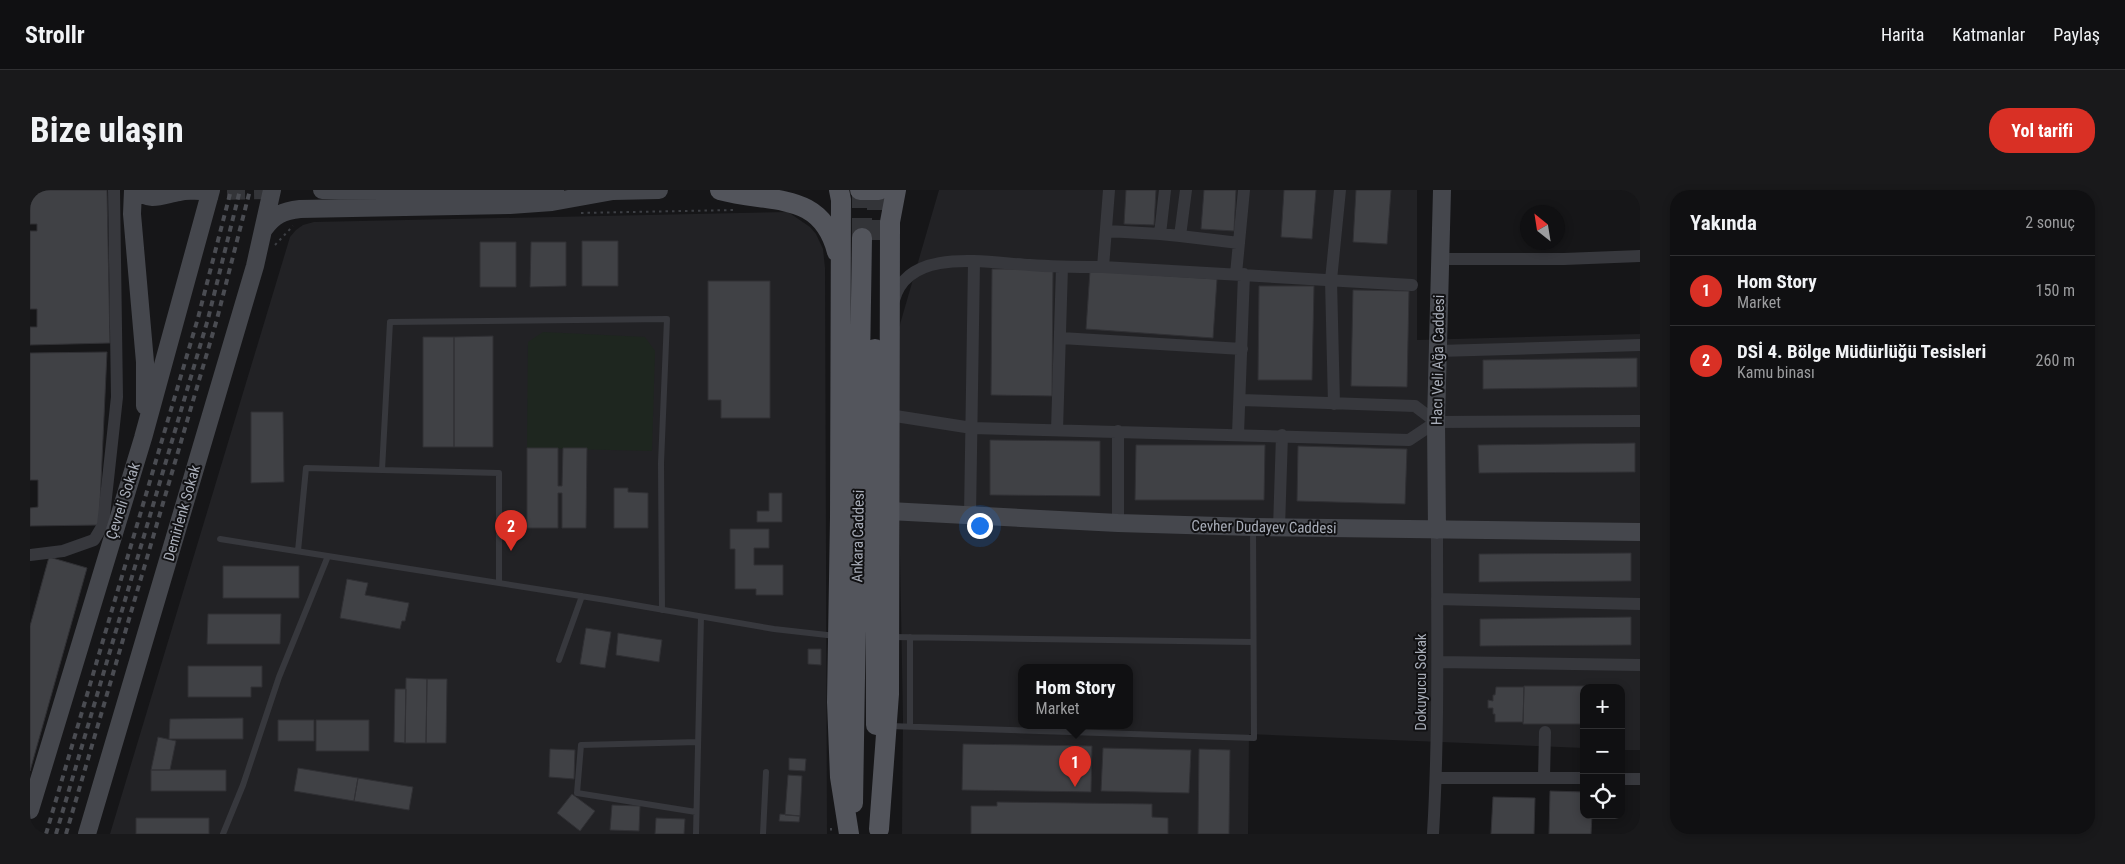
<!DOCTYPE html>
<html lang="tr">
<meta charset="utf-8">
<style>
body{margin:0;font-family:"Roboto Condensed",sans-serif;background:#19191b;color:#f1f3f6}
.controls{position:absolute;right:15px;bottom:15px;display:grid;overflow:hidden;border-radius:10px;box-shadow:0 2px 8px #0003}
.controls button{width:45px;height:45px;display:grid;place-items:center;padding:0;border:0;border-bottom:1px solid #303032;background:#101012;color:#f1f3f6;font:25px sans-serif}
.compass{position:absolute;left:1490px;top:15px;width:45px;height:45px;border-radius:50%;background:#101012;box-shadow:0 2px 8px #0003;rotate:330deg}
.you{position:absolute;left:949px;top:335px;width:18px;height:18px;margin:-12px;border:4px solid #fff;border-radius:50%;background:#1a73e8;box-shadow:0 0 0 8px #1a73e833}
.badge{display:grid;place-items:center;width:32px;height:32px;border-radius:50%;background:#d93025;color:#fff;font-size:16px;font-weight:700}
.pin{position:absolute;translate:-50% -41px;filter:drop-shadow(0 1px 2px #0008)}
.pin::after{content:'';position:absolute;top:26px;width:18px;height:15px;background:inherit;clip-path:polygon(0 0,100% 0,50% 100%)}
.popup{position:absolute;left:988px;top:474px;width:115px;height:65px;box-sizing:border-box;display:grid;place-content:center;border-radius:10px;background:#101012;filter:drop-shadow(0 1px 4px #0005);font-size:16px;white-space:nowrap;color:#9c9d9f}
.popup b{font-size:19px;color:#f1f3f6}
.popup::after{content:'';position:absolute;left:50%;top:100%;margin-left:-10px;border:10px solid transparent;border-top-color:#101012}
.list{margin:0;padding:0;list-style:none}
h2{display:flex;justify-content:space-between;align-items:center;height:65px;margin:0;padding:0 20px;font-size:21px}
h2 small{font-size:16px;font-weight:400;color:#9c9d9f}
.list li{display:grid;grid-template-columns:32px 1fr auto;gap:15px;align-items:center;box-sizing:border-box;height:70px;padding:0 20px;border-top:1px solid #303032}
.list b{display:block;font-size:19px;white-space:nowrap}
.list p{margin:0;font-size:16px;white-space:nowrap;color:#9c9d9f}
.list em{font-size:16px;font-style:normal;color:#9c9d9f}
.icon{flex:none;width:28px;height:28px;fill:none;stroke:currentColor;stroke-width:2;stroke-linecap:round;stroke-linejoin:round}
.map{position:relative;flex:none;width:1610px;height:644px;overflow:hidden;border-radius:20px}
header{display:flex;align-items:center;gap:30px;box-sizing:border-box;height:70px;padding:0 25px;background:#101012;border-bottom:1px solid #303032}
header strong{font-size:24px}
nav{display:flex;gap:28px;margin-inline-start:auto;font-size:18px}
.intro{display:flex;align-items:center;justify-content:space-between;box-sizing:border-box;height:120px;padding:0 30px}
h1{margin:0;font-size:35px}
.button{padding:12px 22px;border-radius:20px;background:#d93025;color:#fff;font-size:18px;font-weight:700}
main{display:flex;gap:30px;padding:0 30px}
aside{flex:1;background:#101012;border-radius:20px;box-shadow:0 2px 8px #0003}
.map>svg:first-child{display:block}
.built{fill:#222225;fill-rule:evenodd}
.green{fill:#1e261f}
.building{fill:#404145;stroke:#303034}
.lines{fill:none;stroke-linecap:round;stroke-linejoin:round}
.secondary-tunnel{stroke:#333438;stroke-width:18;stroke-dasharray:18 9;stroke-linecap:butt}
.primary-tunnel{stroke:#333438;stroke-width:20;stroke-dasharray:20 10;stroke-linecap:butt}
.path{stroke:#3d3f44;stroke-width:2;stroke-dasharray:2.5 4;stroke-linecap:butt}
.lane{stroke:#37383d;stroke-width:6}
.street{stroke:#37383d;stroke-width:12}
.secondary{stroke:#45474d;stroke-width:18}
.primary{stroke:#53555c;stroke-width:20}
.rail{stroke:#4a4c52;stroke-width:4;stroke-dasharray:6 5;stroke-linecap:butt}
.labels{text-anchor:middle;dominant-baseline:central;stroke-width:4;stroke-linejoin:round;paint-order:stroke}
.street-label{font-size:15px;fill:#a8adb8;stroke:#111113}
</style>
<header>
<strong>Strollr</strong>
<nav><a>Harita</a><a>Katmanlar</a><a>Paylaş</a></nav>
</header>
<div class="intro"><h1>Bize ulaşın</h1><a class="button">Yol tarifi</a></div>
<main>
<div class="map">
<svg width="1610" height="644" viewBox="0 0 1610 644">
<rect width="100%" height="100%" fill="#161618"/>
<path class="built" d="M909 0H1387V150L1610 144V560H1591V498H1554V558L1219 544 1218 644H872L873 529 866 148ZM991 478H1099V536H991Z
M758 22 780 37 786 44 793 59 795 78 797 644H80L260 47 266 40 273 35 284 32Z"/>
<path class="green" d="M513 142 615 147 625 161 622 261 497 258 498 152Z"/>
<path class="building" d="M0 0H77L80 153 0 155V137H7V119H0V41H7V34H0Z
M1096 0H1126L1124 35 1094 34Z
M1174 0H1206L1204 41 1171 39Z
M1254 0H1286L1282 49 1251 47Z
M1326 0H1361L1357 54 1323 52Z
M552 51H588V96H552Z
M450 52H486V97H450Z
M501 52H536V96L500 97Z
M962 79H1023L1022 206 961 205Z
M1060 81 1187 89 1183 148 1056 139Z
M678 91H740V228H691V210H678Z
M1229 96H1284L1282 190H1228Z
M1323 100 1379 101 1377 197 1321 196Z
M463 146V257H424V147Z
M393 147H424V257H393Z
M77 162 69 335 0 336V318L8 317V290H0V163Z
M1607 168V197L1453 199V170Z
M221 222H253L254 292 221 293Z
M960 250 1070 251V306L960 305Z
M1605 253V282L1449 283 1448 255Z
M1106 255H1235L1234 310H1105Z
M1268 256 1377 259 1375 314 1267 311Z
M497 258H528V296H532L533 258H557L556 338H532V303H528V338H497Z
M584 298H598V302L618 303V338H584Z
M739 303H752V332H727V321H739Z
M700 339H739V358H724V375H753V405H726V399H705V359H700Z
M1601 363V391L1449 392V364Z
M19 367 57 378 0 581V436Z
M193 376H269V408H193Z
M317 389 338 393 335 405 379 413 375 431H372L370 439 310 428Z
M178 424H251L250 454H177Z
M1601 427V455L1450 456V429Z
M556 438 581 442 575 478 550 474Z
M588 443 632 450 629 472 586 465Z
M778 459H791V475L778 474Z
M158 476H232V497H221V507H158Z
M376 488 397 489 396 553H375Z
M397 489H417L416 553H396Z
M1494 496H1582V498H1554V534H1493Z
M1466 497H1494L1493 532H1465V524H1463V518H1458V510L1463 511V505H1465Z
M365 499H376L375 553 364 552Z
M213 528V549H139L140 529Z
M248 530H284V551H248Z
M286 530H339V561H286Z
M128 547 146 551 140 580H121Z
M933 554 1062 556 1061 602 932 600Z
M1073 558 1161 560 1159 603 1071 601Z
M520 559 545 560 544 589 519 587Z
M1169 559 1200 560 1199 644H1168Z
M759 568 776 569 775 581 759 580Z
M268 578 328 588 324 611 264 601Z
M121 580H196V601H121Z
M758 585 772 586 770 626 755 625Z
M328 588 383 597 379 620 324 611Z
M1520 601 1554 602V625H1562L1561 644H1519Z
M542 604 565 621 550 641 527 623Z
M1463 607 1505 608 1504 644H1461Z
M967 612 1122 614V627L1138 628V644H941V616H967Z
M582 615 610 616 609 641 580 640Z
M750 624 770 626 769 632 749 631Z
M106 628H179V644H106Z
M626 628 655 629 654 644H625Z"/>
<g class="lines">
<path class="secondary-tunnel" d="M170 1 248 0"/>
<path class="primary-tunnel" d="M847 0V50
M832 48V0"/>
<path class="path" d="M551 23 703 20
M245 55 263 36
M801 638V644"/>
<path class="lane" d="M352 280 469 283V393
M190 349 576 410 744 439 806 446
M268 361 276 278 352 280 360 132 637 129 631 273 632 420
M862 447 1223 452
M880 447V536
M529 470 552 406
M859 536 1224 548 1223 337
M666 622 547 603 551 555 668 552
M193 644 213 595 249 487 298 366
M666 644 671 427
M733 644 736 582"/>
<path class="street" d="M1135 0 1130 44 1150 46
M1156 0 1150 46 1209 53
M1077 41 1130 44
M1410 69H1534L1610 66
M1073 77 1079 0
M1206 84 1214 0
M864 110C878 56 958 73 1000 75 1025 77 1049 77 1073 77L1382 95
M1031 148 1212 159
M1408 161 1610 155
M1211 210 1385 216 1406 232
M1304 214 1301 90 1310 0
M859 225 942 238 1379 250 1406 232 1610 231
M1027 240 1032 77
M1088 241V333
M1208 244 1214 84
M940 326 944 72
M1249 338 1252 245
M0 365 33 361 64 350 73 335 87 207 84 0
M1407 409 1610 414
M1408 472 1610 475
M1406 588H1554
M1514 588 1515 542
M1591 589H1610
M1403 644C1409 543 1407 441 1407 340"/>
<path class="secondary" d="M103 0 102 24 115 172V216
M107 0C119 13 135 4 149 2 156 0 163 1 170 1
M292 0 525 1
M234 39C244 25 253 21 270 19L480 15 522 12 583 1 629 0
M859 321 1088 333 1223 337 1610 342
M1407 340 1406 232 1412 0
M0 620 113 248 181 0
M57 644 225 76 242 0"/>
<path class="primary" d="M690 0C741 14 791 0 807 62
M809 0 811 10 810 327 807 512 810 587 819 644
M830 0H849
M845 159 846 535
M823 613 832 48
M849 639 859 504 860 32 866 0"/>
<path class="rail" d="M16 644 168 128 201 0
M26 644 178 129 210 0
M36 644 187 129 220 0"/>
</g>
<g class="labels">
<g class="street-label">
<text transform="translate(1408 170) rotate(-89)">Hacı Veli Ağa Caddesi</text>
<text transform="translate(93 311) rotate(-72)">Çevreli Sokak</text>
<text transform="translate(152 323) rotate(-74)">Demirlenk Sokak</text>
<text transform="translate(1234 337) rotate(1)">Cevher Dudayev Caddesi</text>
<text transform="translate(828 346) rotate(-89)">Ankara Caddesi</text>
<text transform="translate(1391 492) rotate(-90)">Dokuyucu Sokak</text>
</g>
</g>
</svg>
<div class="controls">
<button>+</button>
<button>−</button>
<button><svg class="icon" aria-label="locate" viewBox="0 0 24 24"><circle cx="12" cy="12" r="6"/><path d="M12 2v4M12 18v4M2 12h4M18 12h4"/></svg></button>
</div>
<svg class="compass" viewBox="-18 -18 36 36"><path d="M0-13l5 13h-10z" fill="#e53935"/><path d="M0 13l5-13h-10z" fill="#9c9d9f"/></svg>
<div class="you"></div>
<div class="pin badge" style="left:1045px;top:597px">1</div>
<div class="popup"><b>Hom Story</b>Market</div>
<div class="pin badge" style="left:481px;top:361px">2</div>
</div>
<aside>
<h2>Yakında<small>2 sonuç</small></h2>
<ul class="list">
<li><span class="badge">1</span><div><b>Hom Story</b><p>Market</p></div><em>150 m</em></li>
<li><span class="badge">2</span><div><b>DSİ 4. Bölge Müdürlüğü Tesisleri</b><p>Kamu binası</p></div><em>260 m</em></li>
</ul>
</aside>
</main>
